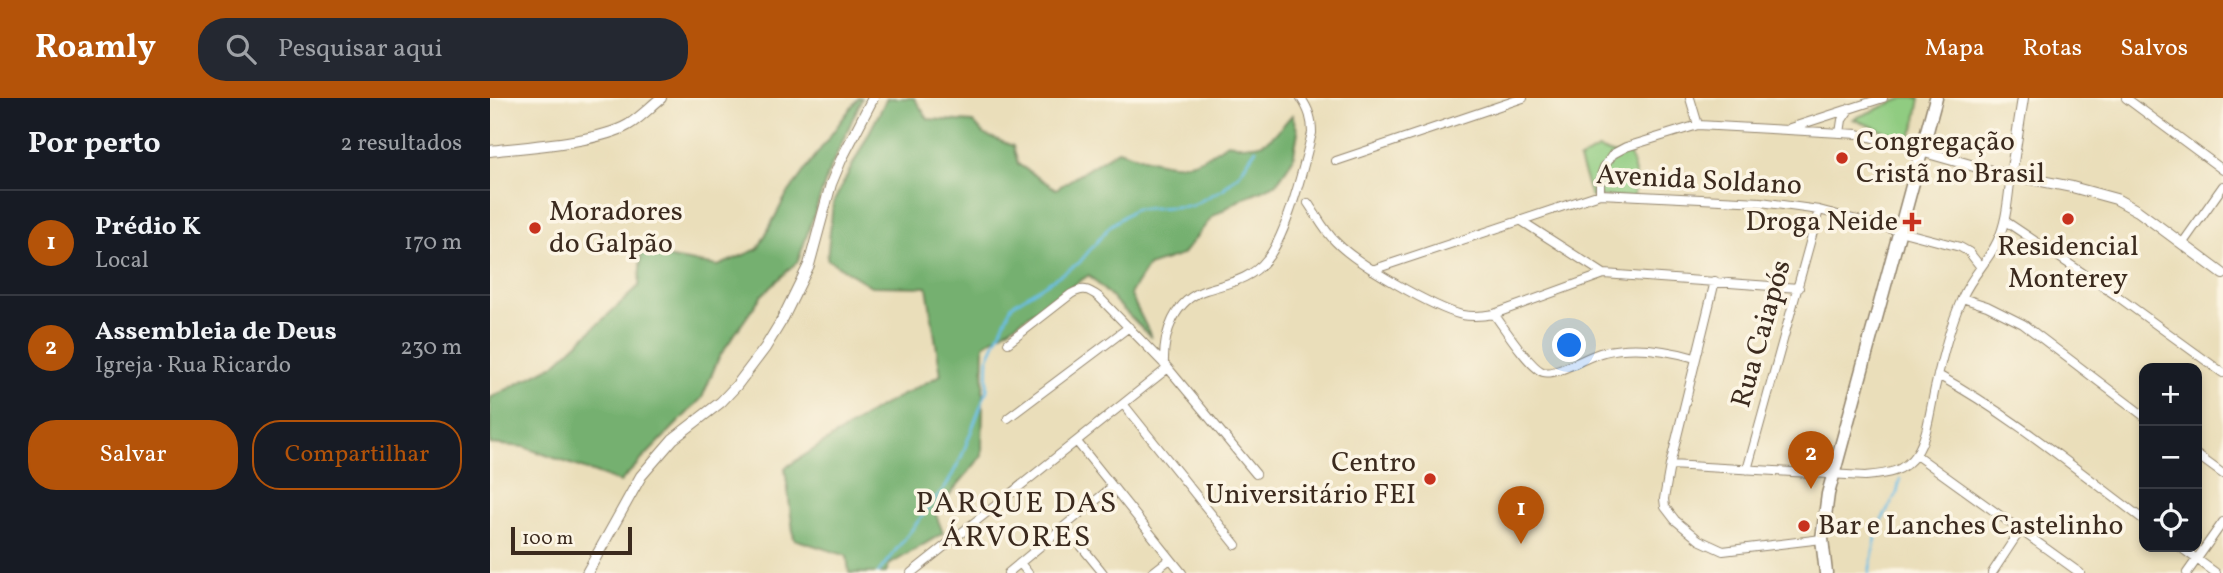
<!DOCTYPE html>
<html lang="pt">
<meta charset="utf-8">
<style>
body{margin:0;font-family:Vollkorn,serif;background:#242831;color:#f1f3f6}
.controls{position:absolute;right:21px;bottom:21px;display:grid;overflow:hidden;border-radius:14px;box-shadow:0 4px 10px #0003}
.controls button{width:63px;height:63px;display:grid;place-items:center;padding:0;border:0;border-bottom:2px solid #363941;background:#171b24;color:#f1f3f6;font:35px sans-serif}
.scale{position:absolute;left:21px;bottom:18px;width:121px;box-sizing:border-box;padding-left:7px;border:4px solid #3b2a1e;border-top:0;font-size:19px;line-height:24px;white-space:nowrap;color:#3b2a1e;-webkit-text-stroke:5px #fcf5e5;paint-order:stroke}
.you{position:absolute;left:1080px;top:248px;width:24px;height:24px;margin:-18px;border:5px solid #fff;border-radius:50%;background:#1a73e8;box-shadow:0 0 0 10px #1a73e833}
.badge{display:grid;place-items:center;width:46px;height:46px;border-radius:50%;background:#b45309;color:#fff;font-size:23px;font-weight:700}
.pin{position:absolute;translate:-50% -58px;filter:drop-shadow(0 2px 4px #0008)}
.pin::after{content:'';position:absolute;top:37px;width:24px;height:21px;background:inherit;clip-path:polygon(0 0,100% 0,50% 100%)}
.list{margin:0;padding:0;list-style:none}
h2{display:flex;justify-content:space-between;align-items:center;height:91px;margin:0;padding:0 28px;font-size:30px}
h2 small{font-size:23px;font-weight:400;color:#9ea1a6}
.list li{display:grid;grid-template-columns:46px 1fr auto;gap:21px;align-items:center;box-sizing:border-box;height:105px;padding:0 28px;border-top:2px solid #363941}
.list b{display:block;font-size:26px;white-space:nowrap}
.list p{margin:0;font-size:23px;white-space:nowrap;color:#9ea1a6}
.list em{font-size:23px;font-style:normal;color:#9ea1a6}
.actions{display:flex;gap:14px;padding:21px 28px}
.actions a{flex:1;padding:16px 0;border:2px solid #b45309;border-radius:28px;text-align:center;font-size:24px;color:#b45309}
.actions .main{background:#b45309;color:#fff}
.icon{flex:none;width:38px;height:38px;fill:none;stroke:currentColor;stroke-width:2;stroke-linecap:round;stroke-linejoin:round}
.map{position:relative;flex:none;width:1733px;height:475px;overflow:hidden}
header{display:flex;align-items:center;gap:42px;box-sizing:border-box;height:98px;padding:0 35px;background:#b45309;color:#fff}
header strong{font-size:33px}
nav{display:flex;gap:38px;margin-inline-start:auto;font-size:24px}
.search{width:490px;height:63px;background:#242831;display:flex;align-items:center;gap:18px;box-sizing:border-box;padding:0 24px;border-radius:28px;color:#9ea1a6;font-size:26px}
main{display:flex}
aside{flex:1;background:#171b24}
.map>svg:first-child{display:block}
.green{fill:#90cc81;stroke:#667b50;stroke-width:2}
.forest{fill:#74b06f;stroke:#586d46;stroke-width:2}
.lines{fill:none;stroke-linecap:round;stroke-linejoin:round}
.stream{stroke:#6bbfe8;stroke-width:2.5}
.minor-casing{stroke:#92846c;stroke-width:10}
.tertiary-casing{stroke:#92846c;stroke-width:12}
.primary-casing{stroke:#92846c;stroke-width:15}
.minor{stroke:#fff;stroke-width:8}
.tertiary{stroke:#fff;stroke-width:10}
.primary{stroke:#fff;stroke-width:12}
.poi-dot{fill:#c8321e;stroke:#fcf5e5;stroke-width:2.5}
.labels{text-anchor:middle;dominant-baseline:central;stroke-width:7;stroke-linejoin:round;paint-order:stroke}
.poi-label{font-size:28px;fill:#3b2a1e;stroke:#fcf5e5;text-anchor:start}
.street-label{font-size:28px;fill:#3b2a1e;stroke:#fcf5e5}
.neighbourhood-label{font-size:30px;letter-spacing:2px;fill:#3b2a1e;stroke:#fcf5e5}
</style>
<header>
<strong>Roamly</strong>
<div class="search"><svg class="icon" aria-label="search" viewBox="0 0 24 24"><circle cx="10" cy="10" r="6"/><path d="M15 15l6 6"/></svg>Pesquisar aqui</div>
<nav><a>Mapa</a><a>Rotas</a><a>Salvos</a></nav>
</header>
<main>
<aside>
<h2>Por perto<small>2 resultados</small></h2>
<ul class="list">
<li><span class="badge">1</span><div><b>Prédio K</b><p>Local</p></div><em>170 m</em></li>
<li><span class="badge">2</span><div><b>Assembleia de Deus</b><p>Igreja · Rua Ricardo</p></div><em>230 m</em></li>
</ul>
<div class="actions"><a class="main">Salvar</a><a>Compartilhar</a></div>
</aside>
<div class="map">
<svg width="1733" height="475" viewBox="0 0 1733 475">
<rect width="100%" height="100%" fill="#fcf5e5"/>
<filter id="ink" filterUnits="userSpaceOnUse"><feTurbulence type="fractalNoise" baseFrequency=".0143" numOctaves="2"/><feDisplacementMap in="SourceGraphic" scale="14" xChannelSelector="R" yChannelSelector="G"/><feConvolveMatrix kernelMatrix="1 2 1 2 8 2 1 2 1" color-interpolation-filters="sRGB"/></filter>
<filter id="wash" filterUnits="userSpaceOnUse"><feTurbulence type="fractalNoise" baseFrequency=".00686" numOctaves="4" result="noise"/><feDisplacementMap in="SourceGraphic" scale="28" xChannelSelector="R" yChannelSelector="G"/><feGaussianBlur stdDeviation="1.57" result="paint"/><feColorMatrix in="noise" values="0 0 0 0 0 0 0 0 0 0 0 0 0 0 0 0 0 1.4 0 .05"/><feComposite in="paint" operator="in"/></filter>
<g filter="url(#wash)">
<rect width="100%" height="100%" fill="#eadeba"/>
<path class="green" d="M1414 0H1430L1425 28 1420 41 1409 39 1363 21Z
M1108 51 1125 57 1139 53 1145 75 1144 100 1101 98 1089 62Z"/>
<path class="forest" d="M368 0H372L339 73 308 163 272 197 229 259 212 300 130 384 34 349 0 346V300L64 267 149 188 151 155 228 168 268 151 296 98Z
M397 0H424L438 21 483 24 495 37 523 48 528 66 566 91 628 52C644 57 675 68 693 66 708 65 725 54 737 45 776 52 778 44 802 17L808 34 803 61 786 86 753 100 722 119 692 157 658 168 640 196 662 240 599 177 494 247 492 358 445 414 453 435 399 467 396 475H359L357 458 304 441 295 370 391 308 451 277 437 189 381 188 337 161 343 105Z"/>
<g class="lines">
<path class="stream" d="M388 475 458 385 471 360 497 292 498 261 522 207 589 165 620 128 644 111 701 108 733 91 749 76 766 51
M1379 475 1388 429 1407 395 1410 381"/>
</g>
</g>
<g filter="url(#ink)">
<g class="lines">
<defs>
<path id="minor" d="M1200 0 1208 27
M1636 0 1733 72
M1300 30 1393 0
M1350 35 1352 22 1360 10
M846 63 1033 0
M1110 96V80L1114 69 1123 56 1136 49 1208 27 1368 36 1431 53
M818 105C827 118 834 133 846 144 867 166 942 209 972 217 983 219 993 218 1004 216L1114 176 1309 190
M1030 122 1114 176
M1515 123 1627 198 1733 275
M1692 146 1733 88
M882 172 1110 96 1271 104 1329 112 1470 149 1479 154 1490 168
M1225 183 1180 367 1174 401 1175 409 1185 422 1209 442 1233 453 1332 441
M1472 200 1497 208 1533 226 1654 318
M1004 216C1013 228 1040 270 1053 274 1068 278 1098 257 1114 254 1143 247 1177 252 1205 260
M518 245 581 196C593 189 598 191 609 199L678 270 766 376
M674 266C673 236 684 202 716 192 738 185 761 182 777 161 797 137 814 68 822 35 822 21 819 12 811 0
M1448 277C1521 317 1587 372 1654 422
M634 307 746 447
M518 320 639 229
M587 344 692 475
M1426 357 1590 475
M1707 357 1733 376
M1180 367 1375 378C1396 376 1413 375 1426 356 1437 342 1441 308 1445 290 1452 260 1460 227 1473 198 1482 178 1498 163 1507 144 1517 124 1518 99 1521 77
M1257 372 1329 112
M575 428 613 475
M1690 449 1726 475
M530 465 538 475
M421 475 678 270
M518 475 622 389
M662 475 680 461
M1502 475 1531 431
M1697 475 1733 424"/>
<path id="tertiary" d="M0 53C35 49 109 44 138 27 150 20 160 9 171 0
M1431 53 1505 74 1582 89 1626 101 1648 113 1733 176
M1521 77 1533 0
M97 475 151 378 183 341 231 304 247 287 275 250 292 222 319 167 341 86 351 62 383 0"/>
<path id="primary" d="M1336 475 1332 441 1338 396 1446 0"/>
</defs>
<use href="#minor" class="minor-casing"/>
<use href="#tertiary" class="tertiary-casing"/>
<use href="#primary" class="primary-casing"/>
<use href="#minor" class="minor"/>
<use href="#tertiary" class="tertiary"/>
<use href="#primary" class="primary"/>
</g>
</g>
<g class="poi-dot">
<circle cx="1352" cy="60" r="7"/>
<circle cx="1578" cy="121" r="7"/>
<path d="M1418.5 113.5h7v7h7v7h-7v7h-7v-7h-7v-7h7z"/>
<circle cx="45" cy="130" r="7"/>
<circle cx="940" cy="381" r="7"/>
<circle cx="1314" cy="428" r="7"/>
</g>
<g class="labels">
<g class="poi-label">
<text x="1366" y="44">Congregação<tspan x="1366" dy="32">Cristã no Brasil</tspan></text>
<text x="59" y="114">Moradores<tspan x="59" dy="32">do Galpão</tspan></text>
<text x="1408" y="124" text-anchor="end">Droga Neide</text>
<text x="1578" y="149" text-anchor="middle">Residencial<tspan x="1578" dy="32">Monterey</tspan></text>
<text x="926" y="365" text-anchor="end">Centro<tspan x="926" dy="32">Universitário FEI</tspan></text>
<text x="1328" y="428">Bar e Lanches Castelinho</text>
</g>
<g class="street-label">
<text transform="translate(1209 83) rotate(3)">Avenida Soldano</text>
<text transform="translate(1272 236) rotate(-74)">Rua Caiapós</text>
</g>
<g class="neighbourhood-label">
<text x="527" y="406">PARQUE DAS<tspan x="527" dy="34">ÁRVORES</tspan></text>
</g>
</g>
</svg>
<div class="controls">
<button>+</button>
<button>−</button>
<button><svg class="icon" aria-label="locate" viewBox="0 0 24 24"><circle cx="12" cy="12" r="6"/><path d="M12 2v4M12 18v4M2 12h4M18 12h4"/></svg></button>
</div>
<div class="scale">100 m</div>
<div class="you"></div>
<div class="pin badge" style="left:1031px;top:446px">1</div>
<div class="pin badge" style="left:1321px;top:391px">2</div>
</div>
</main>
